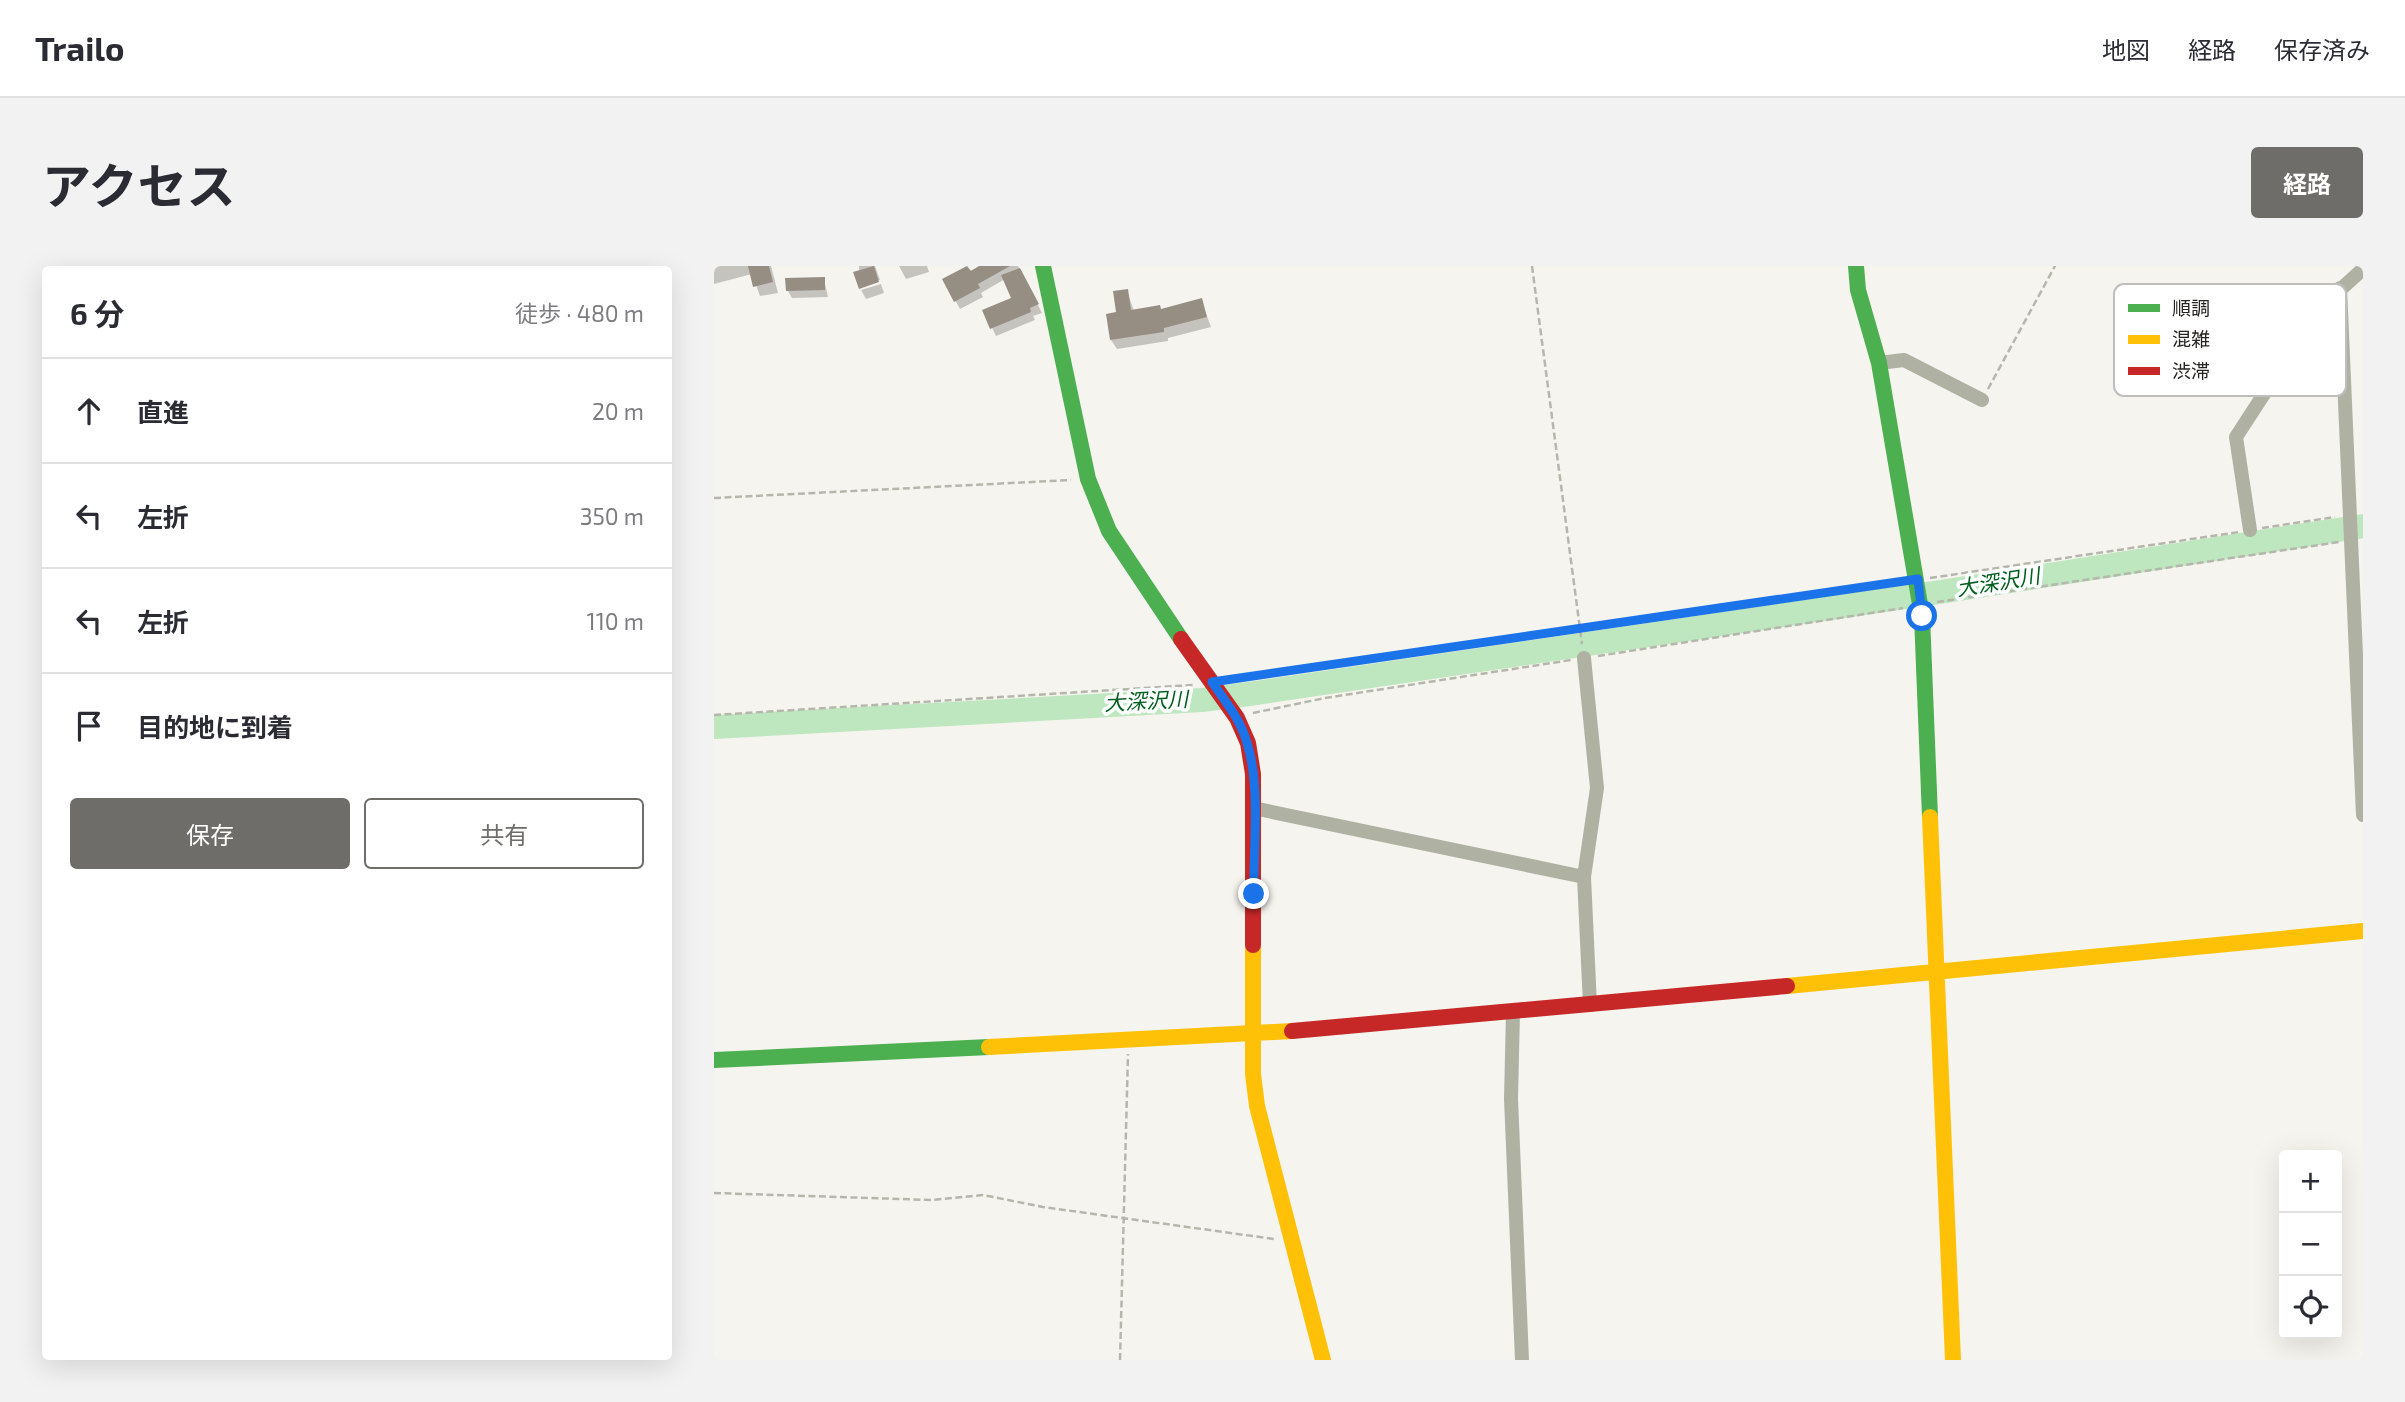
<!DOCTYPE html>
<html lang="ja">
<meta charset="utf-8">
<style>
body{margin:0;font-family:"Exo 2","Noto Sans JP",sans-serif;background:#f2f2f3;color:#2b2b33}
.controls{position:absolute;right:21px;bottom:21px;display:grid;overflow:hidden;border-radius:7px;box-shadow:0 7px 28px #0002}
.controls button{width:63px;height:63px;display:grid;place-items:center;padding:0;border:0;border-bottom:2px solid #e1e1e2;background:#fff;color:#2b2b33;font:35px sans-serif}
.stop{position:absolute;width:21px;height:21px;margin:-16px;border:5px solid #1a73e8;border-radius:50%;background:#fff}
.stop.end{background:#1a73e8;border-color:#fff;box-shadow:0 2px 7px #0008}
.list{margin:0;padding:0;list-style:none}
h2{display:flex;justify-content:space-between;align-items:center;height:91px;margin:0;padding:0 28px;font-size:30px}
h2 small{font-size:23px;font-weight:400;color:#7c7c81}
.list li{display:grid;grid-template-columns:46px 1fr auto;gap:21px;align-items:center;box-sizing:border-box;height:105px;padding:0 28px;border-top:2px solid #e1e1e2}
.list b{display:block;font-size:26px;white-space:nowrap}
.list em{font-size:23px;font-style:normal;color:#7c7c81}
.actions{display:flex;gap:14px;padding:21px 28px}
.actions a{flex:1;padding:16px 0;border:2px solid #6f6d69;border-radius:7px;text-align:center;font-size:24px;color:#6f6d69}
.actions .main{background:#6f6d69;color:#fff}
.icon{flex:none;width:38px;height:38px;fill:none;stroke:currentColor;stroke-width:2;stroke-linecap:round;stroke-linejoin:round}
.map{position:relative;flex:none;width:1649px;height:1094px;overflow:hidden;border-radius:7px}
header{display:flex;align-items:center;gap:42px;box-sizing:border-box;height:98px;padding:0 35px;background:#fff;border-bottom:2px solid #e1e1e2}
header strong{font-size:33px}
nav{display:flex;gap:38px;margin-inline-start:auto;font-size:24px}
.intro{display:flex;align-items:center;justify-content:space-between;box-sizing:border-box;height:168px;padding:0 42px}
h1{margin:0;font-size:49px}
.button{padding:18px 32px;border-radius:7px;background:#6f6d69;color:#fff;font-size:24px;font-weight:700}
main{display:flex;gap:42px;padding:0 42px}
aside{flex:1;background:#fff;border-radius:7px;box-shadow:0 7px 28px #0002}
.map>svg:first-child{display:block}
.shadow{fill:#0003}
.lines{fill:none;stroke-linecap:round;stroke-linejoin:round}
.river{stroke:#bee7bf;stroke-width:24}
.building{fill:#968d83}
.path{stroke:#b5b7ad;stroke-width:2.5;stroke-dasharray:7 3.5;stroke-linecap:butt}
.street{stroke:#afb2a3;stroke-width:14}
.fast{stroke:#4caf50;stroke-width:16}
.slow{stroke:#ffc107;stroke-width:16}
.jam{stroke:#c62828;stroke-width:16}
.route{stroke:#1a73e8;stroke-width:9}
.labels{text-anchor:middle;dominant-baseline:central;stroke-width:7;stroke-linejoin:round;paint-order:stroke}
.water-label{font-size:21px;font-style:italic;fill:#005e1d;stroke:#fff}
.key{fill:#fff;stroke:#bebebc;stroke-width:2}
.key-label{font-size:19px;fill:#262521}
</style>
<header>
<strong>Trailo</strong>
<nav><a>地図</a><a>経路</a><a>保存済み</a></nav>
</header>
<div class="intro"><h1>アクセス</h1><a class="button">経路</a></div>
<main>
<aside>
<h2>6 分<small>徒歩 · 480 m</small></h2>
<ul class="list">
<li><svg class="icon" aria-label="ahead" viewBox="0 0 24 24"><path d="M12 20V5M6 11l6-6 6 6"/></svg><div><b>直進</b></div><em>20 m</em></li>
<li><svg class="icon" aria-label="left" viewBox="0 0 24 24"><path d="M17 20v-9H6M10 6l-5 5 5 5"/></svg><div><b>左折</b></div><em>350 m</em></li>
<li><svg class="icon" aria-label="left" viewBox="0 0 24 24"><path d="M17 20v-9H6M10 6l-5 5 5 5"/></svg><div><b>左折</b></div><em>110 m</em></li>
<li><svg class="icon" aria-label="arrive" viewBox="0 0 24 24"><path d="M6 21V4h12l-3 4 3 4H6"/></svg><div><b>目的地に到着</b></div></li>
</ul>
<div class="actions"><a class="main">保存</a><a>共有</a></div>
</aside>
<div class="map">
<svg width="1649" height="1094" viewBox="0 0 1649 1094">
<rect width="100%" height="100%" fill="#f6f4ee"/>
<path class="shadow" d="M0 0H57L64 27 46 30 38 8 0 18Z
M145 0H161L166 14 146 21Z
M185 0H213L215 6 192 13Z
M269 0H304L328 47 319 50 321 54 282 70 270 45 299 33 291 13 267 27 269 31 246 43 230 14Z
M110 13 114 31 78 32 74 25Z
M167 18 170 27 152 33 147 24Z
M413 25 420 45 447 44 487 34 497 61 454 72V75L403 83 397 74Z"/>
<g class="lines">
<path class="river" d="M0 461 488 434 535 428 1226 326 1649 260"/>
</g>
<path class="building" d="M34 0H55L59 16 39 21Z
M160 0 165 16 145 23 139 6Z
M253 0 257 5 265 0H296L264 18 266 22 240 36 228 13Z
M306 2 325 38 316 42 317 46 276 63 268 44 297 32 287 9Z
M111 11V24L72 25 71 12Z
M414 23 417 44 446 39 447 43 488 32 493 51 450 62V66L396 74 392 48 402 46 399 25Z"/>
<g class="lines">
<path class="path" d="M818 0 868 378
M1274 123 1341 0
M0 232 357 214
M1548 262 1621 251
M1216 312 1525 266
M1223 336 1625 276
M884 390 1189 342
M516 413 1185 316
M539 447 611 432 857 394
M0 449 479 419
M0 927 218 934 269 929 329 941 560 973
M406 1094 414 788"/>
<path class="street" d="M1626 22 1649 549
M1165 97 1190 94 1268 134
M1536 264 1522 171 1606 42 1649 3
M870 392 883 522 870 611 876 739
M539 542 870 611
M799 746 797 833 808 1094"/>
<path class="fast" d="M329 0 374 213 395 265 467 373
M1142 0 1144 24 1165 97 1208 350 1216 551
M0 794 275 781"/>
<path class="slow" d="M1216 551 1239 1094
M539 679V808L543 840 609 1094
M1073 720 1649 665
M275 781 578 765"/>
<path class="jam" d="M467 373 523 452 534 477 539 508V679
M578 765 1073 720"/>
</g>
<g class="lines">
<path class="route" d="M540 628C539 582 547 520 533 477 527 454 511 435 498 416L1204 313 1208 350"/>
</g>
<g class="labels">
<g class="water-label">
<text transform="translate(1284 315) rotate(-9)">大深沢川</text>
<text transform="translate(432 434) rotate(-3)">大深沢川</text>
</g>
</g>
<rect x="1400" y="18" width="232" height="112" rx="10" class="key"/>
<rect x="1414" y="38" width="32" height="8" fill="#4caf50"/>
<rect x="1414" y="69" width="32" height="9" fill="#ffc107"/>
<rect x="1414" y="101" width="32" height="8" fill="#c62828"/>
<g class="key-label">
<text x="1458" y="49">順調</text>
<text x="1458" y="80">混雑</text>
<text x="1458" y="112">渋滞</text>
</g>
</svg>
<div class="controls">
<button>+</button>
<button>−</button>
<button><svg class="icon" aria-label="locate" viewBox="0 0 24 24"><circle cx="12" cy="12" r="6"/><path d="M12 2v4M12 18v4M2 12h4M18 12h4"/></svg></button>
</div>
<div class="stop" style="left:1208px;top:350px"></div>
<div class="stop end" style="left:540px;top:628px"></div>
</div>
</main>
